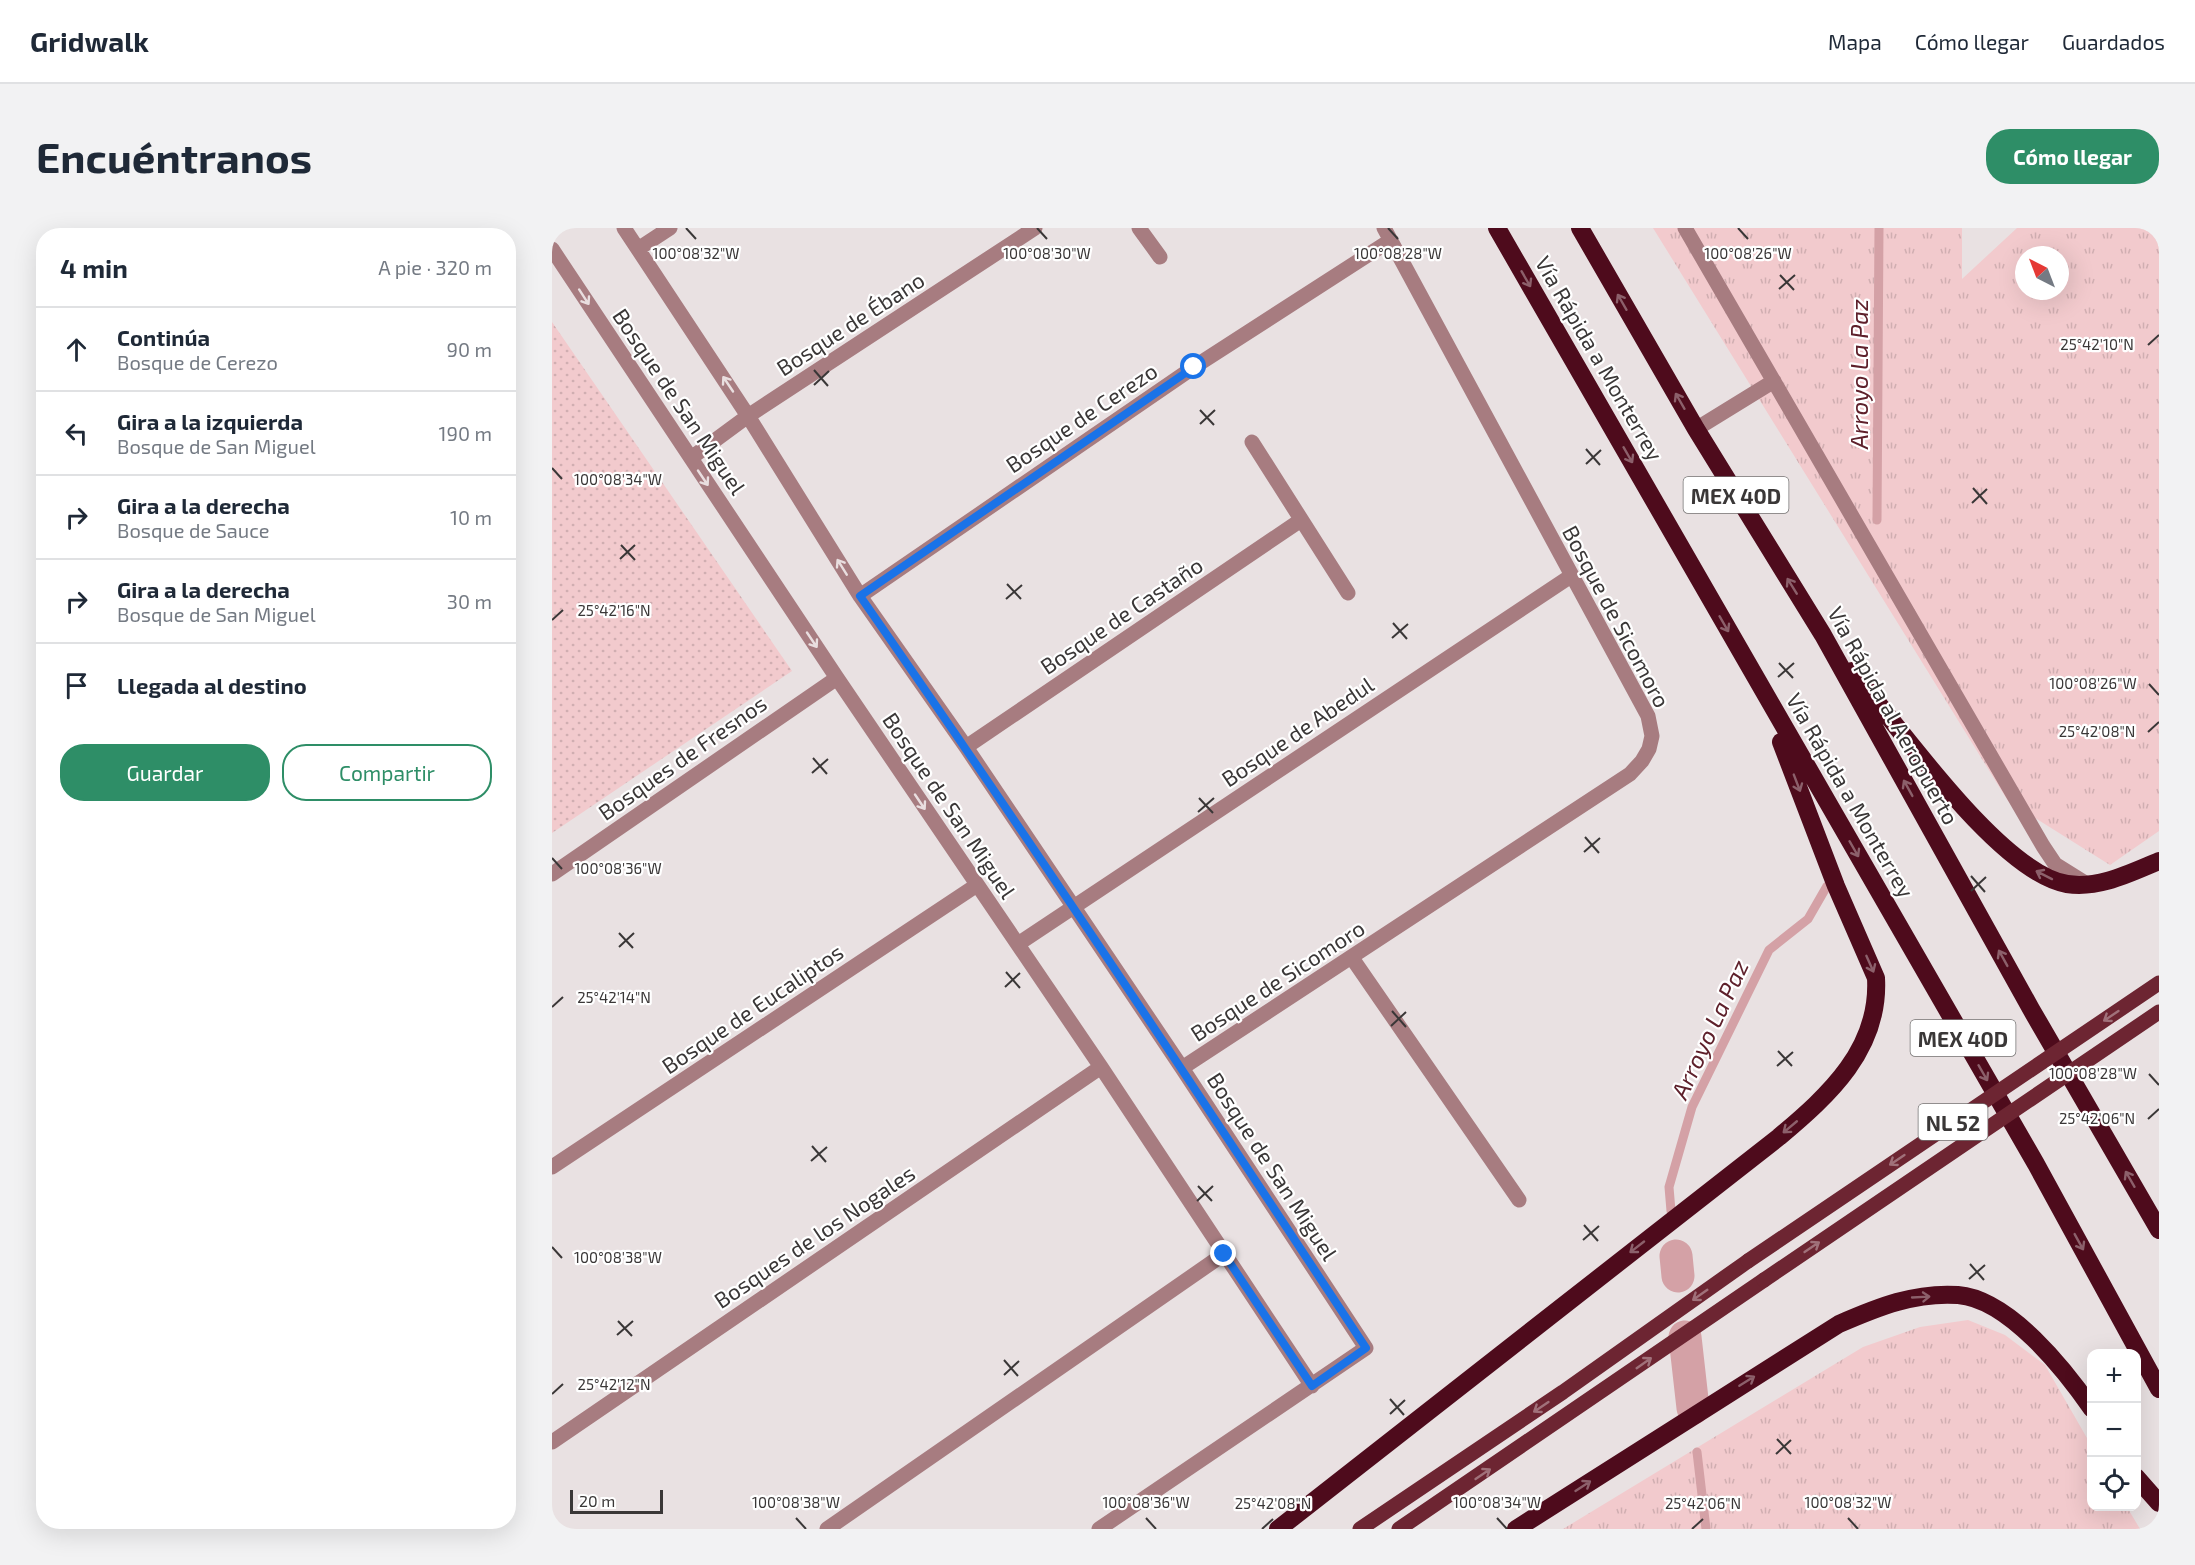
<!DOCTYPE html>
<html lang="es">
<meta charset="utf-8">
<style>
body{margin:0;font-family:"Exo 2",sans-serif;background:#f2f2f3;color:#1f2937}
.controls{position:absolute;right:18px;bottom:18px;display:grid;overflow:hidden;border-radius:12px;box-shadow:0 6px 24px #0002}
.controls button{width:54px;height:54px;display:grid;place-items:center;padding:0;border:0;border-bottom:2px solid #e0e1e3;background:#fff;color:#1f2937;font:30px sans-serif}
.compass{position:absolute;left:1463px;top:18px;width:54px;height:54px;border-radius:50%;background:#fff;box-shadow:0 6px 24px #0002;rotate:318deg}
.scale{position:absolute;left:18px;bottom:15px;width:93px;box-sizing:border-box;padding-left:6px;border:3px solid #3a3737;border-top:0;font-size:16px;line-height:21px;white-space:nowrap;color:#3a3737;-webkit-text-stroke:4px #fff;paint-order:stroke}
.stop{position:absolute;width:18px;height:18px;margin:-14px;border:4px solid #1a73e8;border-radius:50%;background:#fff}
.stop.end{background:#1a73e8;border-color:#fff;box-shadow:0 2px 6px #0008}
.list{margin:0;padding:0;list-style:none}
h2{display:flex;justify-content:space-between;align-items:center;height:78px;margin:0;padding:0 24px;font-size:26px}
h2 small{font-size:20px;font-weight:400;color:#747a83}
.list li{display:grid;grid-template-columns:39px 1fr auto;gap:18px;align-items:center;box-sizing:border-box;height:84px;padding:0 24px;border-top:2px solid #e0e1e3}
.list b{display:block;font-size:22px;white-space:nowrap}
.list p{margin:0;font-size:20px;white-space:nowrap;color:#747a83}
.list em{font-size:20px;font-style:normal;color:#747a83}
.actions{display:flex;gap:12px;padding:18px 24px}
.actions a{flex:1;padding:14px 0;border:2px solid #2e8e67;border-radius:24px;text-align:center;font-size:21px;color:#2e8e67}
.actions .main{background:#2e8e67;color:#fff}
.icon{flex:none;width:33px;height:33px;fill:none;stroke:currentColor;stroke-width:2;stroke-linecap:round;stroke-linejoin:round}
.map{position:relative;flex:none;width:1607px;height:1301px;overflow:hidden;border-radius:24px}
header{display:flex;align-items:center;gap:36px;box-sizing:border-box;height:84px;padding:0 30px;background:#fff;border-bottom:2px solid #e0e1e3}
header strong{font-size:28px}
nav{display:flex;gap:33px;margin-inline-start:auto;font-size:21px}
.intro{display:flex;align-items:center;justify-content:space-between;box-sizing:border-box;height:144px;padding:0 36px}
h1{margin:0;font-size:42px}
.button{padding:15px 27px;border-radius:24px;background:#2e8e67;color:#fff;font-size:21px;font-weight:700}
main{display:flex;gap:36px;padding:0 36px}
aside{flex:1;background:#fff;border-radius:24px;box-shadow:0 6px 24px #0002}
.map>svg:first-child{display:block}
.grass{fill:url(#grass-tufts);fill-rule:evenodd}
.park{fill:url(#park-dots)}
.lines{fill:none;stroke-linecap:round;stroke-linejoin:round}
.stream{stroke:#d4a1a6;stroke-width:9}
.canal{stroke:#d4a1a6;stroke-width:33}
.minor{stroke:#a77c80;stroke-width:15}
.major{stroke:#6d2532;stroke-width:15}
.highway{stroke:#4e0b1c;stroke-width:18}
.major-bridge{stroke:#6d2532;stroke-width:15}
.oneway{stroke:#8c606b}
.oneway2{stroke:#e9dedf}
.oneway3{stroke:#a0717a}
.route{stroke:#1a73e8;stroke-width:8}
.ticks{fill:none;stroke:#3a3737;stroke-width:2}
.labels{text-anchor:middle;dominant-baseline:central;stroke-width:4.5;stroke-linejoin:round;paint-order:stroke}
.shield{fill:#fff;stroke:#757373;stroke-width:1.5}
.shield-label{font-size:21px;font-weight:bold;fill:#3a3737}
.street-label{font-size:22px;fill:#3a3737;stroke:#fff}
.water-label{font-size:24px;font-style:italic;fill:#5e202b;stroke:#fff}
.ticks-label{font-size:15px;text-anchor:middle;fill:#3a3737;stroke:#fff;stroke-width:4.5;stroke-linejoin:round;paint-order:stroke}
</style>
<header>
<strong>Gridwalk</strong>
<nav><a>Mapa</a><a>Cómo llegar</a><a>Guardados</a></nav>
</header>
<div class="intro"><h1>Encuéntranos</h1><a class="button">Cómo llegar</a></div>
<main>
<aside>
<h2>4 min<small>A pie · 320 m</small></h2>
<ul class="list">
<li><svg class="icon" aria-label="ahead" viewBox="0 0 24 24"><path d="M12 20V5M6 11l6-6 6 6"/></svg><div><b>Continúa</b><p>Bosque de Cerezo</p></div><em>90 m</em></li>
<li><svg class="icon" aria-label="left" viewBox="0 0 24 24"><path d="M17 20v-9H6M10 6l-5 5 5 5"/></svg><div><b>Gira a la izquierda</b><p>Bosque de San Miguel</p></div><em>190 m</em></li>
<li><svg class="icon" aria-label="right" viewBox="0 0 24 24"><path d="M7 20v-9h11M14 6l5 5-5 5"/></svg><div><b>Gira a la derecha</b><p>Bosque de Sauce</p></div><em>10 m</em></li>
<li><svg class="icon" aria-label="right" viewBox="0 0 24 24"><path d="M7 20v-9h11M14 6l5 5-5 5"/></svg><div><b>Gira a la derecha</b><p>Bosque de San Miguel</p></div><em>30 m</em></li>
<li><svg class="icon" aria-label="arrive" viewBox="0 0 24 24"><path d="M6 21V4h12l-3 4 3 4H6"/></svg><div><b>Llegada al destino</b></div></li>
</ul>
<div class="actions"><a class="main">Guardar</a><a>Compartir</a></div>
</aside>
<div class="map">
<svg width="1607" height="1301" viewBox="0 0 1607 1301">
<defs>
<pattern id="grass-tufts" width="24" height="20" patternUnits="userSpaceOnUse" patternTransform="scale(1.5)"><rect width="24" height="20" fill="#f2cacd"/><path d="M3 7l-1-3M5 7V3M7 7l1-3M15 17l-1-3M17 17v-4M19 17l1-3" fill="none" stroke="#d0aeb1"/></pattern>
<pattern id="park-dots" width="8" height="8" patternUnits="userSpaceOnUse" patternTransform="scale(1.5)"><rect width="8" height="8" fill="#f2cacd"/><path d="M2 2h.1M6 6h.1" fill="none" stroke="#d0aeb1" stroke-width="1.8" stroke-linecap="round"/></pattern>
</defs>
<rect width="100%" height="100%" fill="#e9e1e2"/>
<path class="grass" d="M1101 0H1410V51L1465 0H1607V603L1558 637 1456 573ZM1472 27H1508V63H1472Z
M1416 1092 1453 1107 1493 1137 1539 1217 1540 1278 1575 1279 1588 1301H1011L1311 1119 1368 1099Z"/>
<path class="park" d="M0 94 240 443 0 605Z"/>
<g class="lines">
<path class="stream" d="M1325 292 1327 0
M1119 983 1117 959 1140 879 1217 722 1256 691 1275 658
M1145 1224 1154 1301"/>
<path class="canal" d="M1124 1028 1126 1048
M1133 1109 1141 1180"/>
<path class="minor" d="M72 0 196 188 308 368 414 519 630 840 814 1120 547 1301
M587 0 608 29
M1133 0 1491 618 1503 636 1535 656
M0 21 285 450 549 839 760 1158
M86 21 118 0
M1144 201 1222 153
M700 214 796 365
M139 230 196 188 483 0
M308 368 642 139 839 12
M414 519 749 292
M0 646 285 450
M466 716 1019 348
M800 730 967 972
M630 840 1078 546 1090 533 1097 521 1100 508 1096 488 832 0
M0 939 425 657
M0 1214 549 839
M275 1301 672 1026"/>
<path class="major" d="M808 1301 1011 1164 1196 1033
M847 1301 1212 1052"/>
<path class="highway" d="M945 0 1484 936 1607 1161
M1028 0 1144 201 1271 407 1479 781 1607 1002
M1300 443C1345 496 1448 645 1515 656 1547 661 1578 645 1607 633
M1584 1249 1607 1275
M726 1301 1227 909C1277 867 1328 821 1324 750L1284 658 1229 514
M964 1301 1287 1096C1326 1079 1363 1064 1406 1067 1457 1071 1513 1142 1540 1181"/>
<path class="major-bridge" d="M1196 1033 1607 755
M1212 1052 1607 784"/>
</g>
<defs><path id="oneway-shaft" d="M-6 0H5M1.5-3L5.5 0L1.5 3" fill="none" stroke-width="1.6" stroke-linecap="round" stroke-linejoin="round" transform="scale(1.5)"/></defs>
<g class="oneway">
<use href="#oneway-shaft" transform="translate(974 51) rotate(60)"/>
<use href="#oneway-shaft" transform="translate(1070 74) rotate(-120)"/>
<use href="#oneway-shaft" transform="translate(1128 173) rotate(-120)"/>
<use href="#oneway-shaft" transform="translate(1076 227) rotate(60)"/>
<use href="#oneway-shaft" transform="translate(1240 358) rotate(-122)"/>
<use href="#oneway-shaft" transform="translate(1172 396) rotate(60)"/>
<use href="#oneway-shaft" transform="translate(1245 555) rotate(69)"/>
<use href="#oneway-shaft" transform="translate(1356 560) rotate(-119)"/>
<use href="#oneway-shaft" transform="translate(1302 621) rotate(60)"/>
<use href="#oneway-shaft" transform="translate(1492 647) rotate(-153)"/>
<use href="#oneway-shaft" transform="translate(1451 730) rotate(-119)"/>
<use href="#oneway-shaft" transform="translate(1318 736) rotate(66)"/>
<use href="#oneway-shaft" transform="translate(1431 845) rotate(60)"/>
<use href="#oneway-shaft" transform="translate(1238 899) rotate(140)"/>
<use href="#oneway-shaft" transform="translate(1578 951) rotate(-120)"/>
<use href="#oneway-shaft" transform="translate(1527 1014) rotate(61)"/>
<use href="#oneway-shaft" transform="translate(1085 1019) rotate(142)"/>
<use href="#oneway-shaft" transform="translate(1369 1069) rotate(-3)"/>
<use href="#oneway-shaft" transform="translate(1195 1153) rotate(-32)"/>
<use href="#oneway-shaft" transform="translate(1031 1258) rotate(-33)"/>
</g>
<g class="oneway2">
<use href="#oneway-shaft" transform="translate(32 69) rotate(57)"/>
<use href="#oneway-shaft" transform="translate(176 156) rotate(-124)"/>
<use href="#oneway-shaft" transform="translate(151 250) rotate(56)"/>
<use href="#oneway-shaft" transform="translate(290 339) rotate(-122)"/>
<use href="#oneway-shaft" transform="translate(260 412) rotate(56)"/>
<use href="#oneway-shaft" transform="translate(368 574) rotate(56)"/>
</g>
<g class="oneway3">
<use href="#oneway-shaft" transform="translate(1559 788) rotate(146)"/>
<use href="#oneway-shaft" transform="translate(1345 932) rotate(146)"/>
<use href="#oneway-shaft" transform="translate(1260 1019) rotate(-34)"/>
<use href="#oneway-shaft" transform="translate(1148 1067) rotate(145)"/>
<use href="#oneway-shaft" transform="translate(1092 1135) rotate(-35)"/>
<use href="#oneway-shaft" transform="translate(989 1179) rotate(146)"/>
<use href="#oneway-shaft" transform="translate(931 1246) rotate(-34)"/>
</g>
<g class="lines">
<path class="route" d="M642 139 308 368C481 616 648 868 814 1120L760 1158 672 1026"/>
</g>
<path class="ticks" d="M134 0 144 11M485 0 495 11M836 0 846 11M1186 0 1196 11M1228 47 1242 62M1227 61 1243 47M1596 117 1607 107M262 142 276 158M262 157 277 143M648 182 662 197M648 196 663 182M1034 221 1048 237M1034 236 1049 222M0 240 10 251M1421 260 1435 276M1420 275 1435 261M69 317 83 332M68 331 83 317M455 356 469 371M454 371 470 357M0 392 11 382M841 395 855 411M840 410 856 396M1227 435 1241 450M1226 449 1242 435M1597 456 1607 467M1596 504 1607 494M261 530 275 546M260 545 276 531M647 570 661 585M646 584 662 570M1033 609 1047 625M1032 624 1048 610M0 630 10 641M1419 648 1433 664M1419 663 1434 649M67 705 81 720M67 719 82 705M454 744 468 760M453 759 468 745M0 779 11 769M840 783 854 799M839 798 854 784M1226 823 1240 838M1225 838 1241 824M1597 846 1607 857M1596 891 1607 881M260 918 274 934M259 933 275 919M646 958 660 973M645 973 661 958M1032 997 1046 1013M1031 1012 1047 998M0 1019 10 1030M1418 1036 1432 1052M1417 1051 1433 1037M66 1093 80 1108M65 1107 81 1093M452 1132 466 1148M452 1147 467 1133M0 1166 11 1156M838 1171 852 1187M838 1186 853 1172M1225 1211 1239 1226M1224 1226 1239 1212M244 1290 254 1301M594 1290 604 1301M945 1290 955 1301M1296 1290 1306 1301M710 1301 721 1291M1140 1301 1151 1291"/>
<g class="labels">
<g class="shield">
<rect x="1131.5" y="249" width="105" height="36" rx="4.5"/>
<rect x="1358.5" y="792" width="105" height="36" rx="4.5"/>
<rect x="1366.5" y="876" width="69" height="36" rx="4.5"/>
</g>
<g class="shield-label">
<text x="1184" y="267">MEX 40D</text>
<text x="1411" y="810">MEX 40D</text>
<text x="1401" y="894">NL 52</text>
</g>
<g class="street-label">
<text transform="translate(298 95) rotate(-33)">Bosque de Ébano</text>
<text transform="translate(1048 130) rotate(60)">Vía Rápida a Monterrey</text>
<text transform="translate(128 173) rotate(56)">Bosque de San Miguel</text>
<text transform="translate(529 189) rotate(-34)">Bosque de Cerezo</text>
<text transform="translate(569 387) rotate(-34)">Bosque de Castaño</text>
<text transform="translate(1065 388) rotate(62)">Bosque de Sicomoro</text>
<text transform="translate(1342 487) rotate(61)">Vía Rápida al Aeropuerto</text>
<text transform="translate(745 503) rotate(-34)">Bosque de Abedul</text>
<text transform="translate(130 529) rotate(-35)">Bosques de Fresnos</text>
<text transform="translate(1299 567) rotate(60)">Vía Rápida a Monterrey</text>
<text transform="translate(398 577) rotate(56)">Bosque de San Miguel</text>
<text transform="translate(725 752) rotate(-33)">Bosque de Sicomoro</text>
<text transform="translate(200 780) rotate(-34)">Bosque de Eucaliptos</text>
<text transform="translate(721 938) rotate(57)">Bosque de San Miguel</text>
<text transform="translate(262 1008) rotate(-34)">Bosques de los Nogales</text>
</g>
<g class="water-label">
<text transform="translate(1306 146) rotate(-90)">Arroyo La Paz</text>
<text transform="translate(1157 801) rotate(-65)">Arroyo La Paz</text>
</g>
</g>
<g class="ticks-label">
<text x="144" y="31">100°08'32"W</text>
<text x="846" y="31">100°08'28"W</text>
<text x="495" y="31">100°08'30"W</text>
<text x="1196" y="31">100°08'26"W</text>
<text x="1545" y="122">25°42'10"N</text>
<text x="66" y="257">100°08'34"W</text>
<text x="62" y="388">25°42'16"N</text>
<text x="1541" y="461">100°08'26"W</text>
<text x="1545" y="509">25°42'08"N</text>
<text x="66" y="646">100°08'36"W</text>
<text x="62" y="775">25°42'14"N</text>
<text x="1541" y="851">100°08'28"W</text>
<text x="1545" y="896">25°42'06"N</text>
<text x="66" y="1035">100°08'38"W</text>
<text x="62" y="1162">25°42'12"N</text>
<text x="244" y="1280">100°08'38"W</text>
<text x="594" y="1280">100°08'36"W</text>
<text x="945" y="1280">100°08'34"W</text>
<text x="1296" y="1280">100°08'32"W</text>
<text x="721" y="1281">25°42'08"N</text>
<text x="1151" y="1281">25°42'06"N</text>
</g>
</svg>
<div class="controls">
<button>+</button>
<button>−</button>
<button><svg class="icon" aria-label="locate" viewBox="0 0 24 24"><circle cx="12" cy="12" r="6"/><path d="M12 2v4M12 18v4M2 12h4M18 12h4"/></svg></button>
</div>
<svg class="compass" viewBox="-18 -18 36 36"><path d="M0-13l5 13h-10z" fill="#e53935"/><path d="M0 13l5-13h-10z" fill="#747a83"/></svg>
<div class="scale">20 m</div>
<div class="stop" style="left:642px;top:139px"></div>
<div class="stop end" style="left:672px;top:1026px"></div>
</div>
</main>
